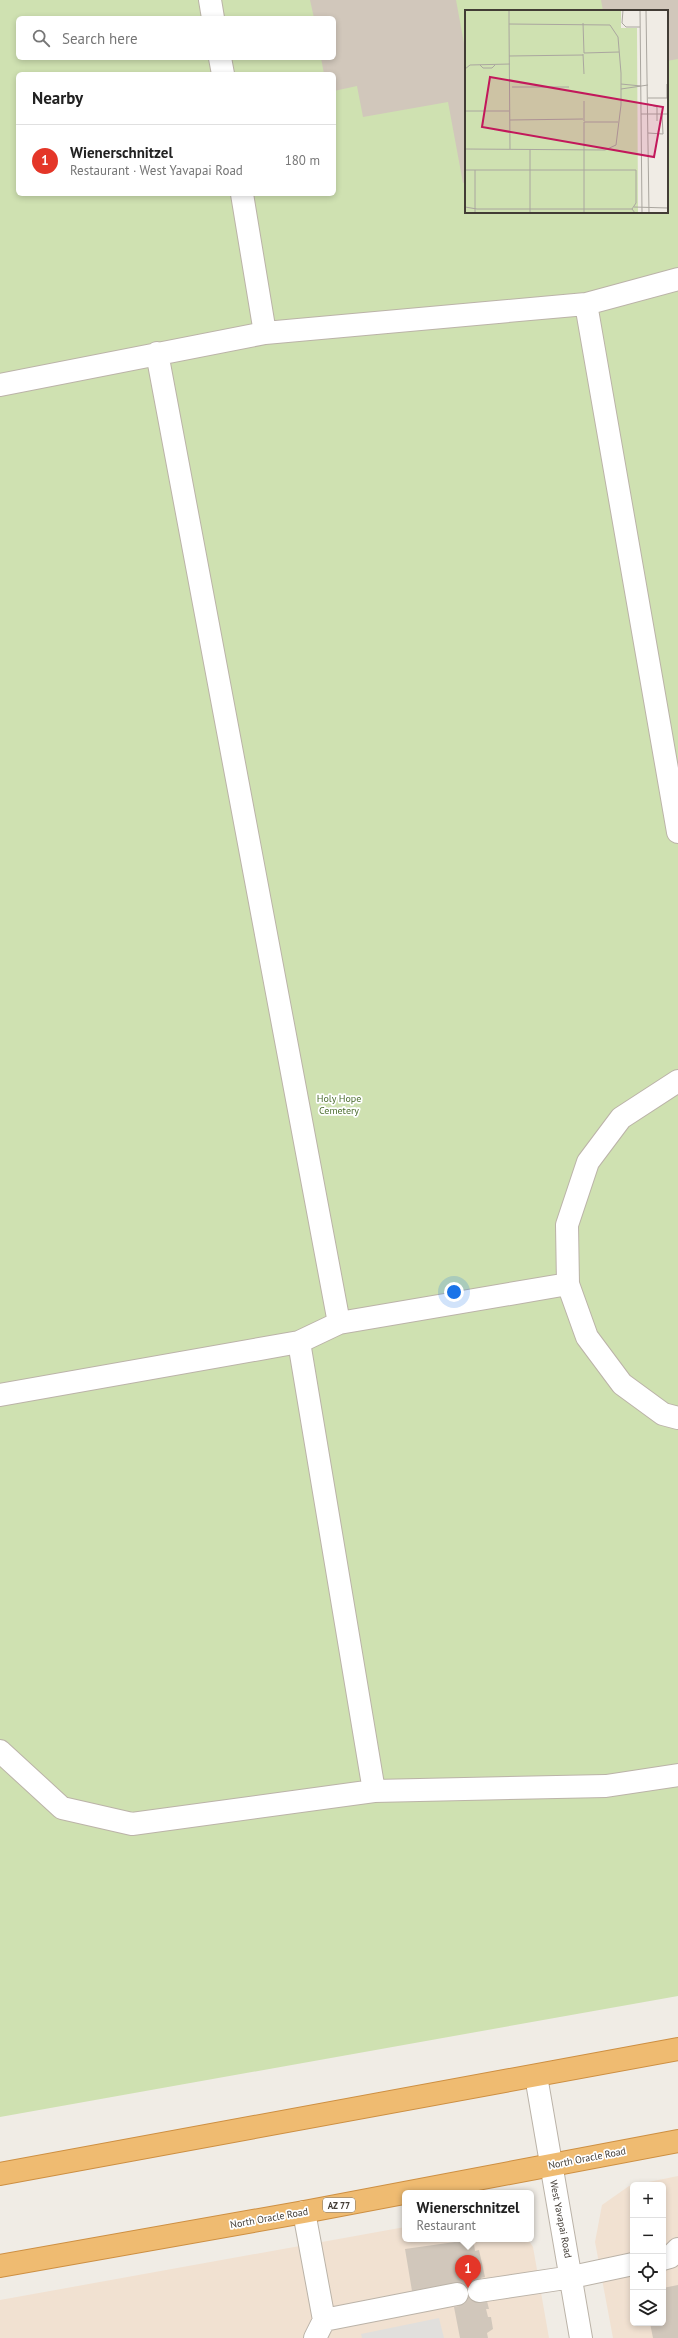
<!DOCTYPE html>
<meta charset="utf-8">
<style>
body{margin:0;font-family:"PT Sans",sans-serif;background:#f6f6f6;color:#222}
.controls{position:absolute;right:12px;bottom:12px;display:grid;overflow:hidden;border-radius:6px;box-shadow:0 2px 6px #0003}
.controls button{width:36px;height:36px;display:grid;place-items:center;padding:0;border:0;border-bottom:1px solid #e0e0e0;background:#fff;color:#222;font:20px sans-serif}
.you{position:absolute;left:454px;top:1292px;width:14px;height:14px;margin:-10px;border:3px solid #fff;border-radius:50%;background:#1a73e8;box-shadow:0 0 0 6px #1a73e833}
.badge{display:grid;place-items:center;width:26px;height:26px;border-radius:50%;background:#e43628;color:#fff;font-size:13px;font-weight:700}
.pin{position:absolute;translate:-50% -33px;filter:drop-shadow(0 1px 2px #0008)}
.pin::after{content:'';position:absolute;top:21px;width:14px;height:12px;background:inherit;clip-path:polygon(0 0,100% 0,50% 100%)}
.popup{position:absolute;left:402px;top:2190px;width:132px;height:52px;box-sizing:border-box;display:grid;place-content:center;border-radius:6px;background:#fff;filter:drop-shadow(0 1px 3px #0005);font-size:13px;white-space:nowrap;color:#767676}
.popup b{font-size:15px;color:#222}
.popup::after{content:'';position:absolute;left:50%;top:100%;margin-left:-8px;border:8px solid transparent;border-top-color:#fff}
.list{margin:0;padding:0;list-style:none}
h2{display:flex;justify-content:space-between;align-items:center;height:52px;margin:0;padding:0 16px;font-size:17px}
h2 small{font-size:13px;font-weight:400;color:#767676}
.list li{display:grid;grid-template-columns:26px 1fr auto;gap:12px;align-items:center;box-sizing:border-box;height:72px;padding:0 16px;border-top:1px solid #e0e0e0}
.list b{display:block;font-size:15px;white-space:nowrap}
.list p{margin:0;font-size:13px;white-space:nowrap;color:#767676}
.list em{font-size:13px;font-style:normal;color:#767676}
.icon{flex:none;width:22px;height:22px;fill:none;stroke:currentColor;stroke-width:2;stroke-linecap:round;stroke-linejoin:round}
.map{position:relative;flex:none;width:678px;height:2338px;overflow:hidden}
.search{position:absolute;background:#fff;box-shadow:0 2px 6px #0003;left:16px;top:16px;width:320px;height:44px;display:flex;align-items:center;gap:10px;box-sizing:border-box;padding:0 14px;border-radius:6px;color:#767676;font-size:15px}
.panel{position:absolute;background:#fff;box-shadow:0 2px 6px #0003;left:16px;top:72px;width:320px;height:124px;border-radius:6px}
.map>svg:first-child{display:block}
.commercial{fill:#f1e1d1;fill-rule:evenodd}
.green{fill:#cfe1b1;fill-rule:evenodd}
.parking{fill:#e1dfdc}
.building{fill:#d1c7bb}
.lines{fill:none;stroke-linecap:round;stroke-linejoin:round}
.minor-casing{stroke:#bbb3a8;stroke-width:24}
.highway-casing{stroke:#cd8f42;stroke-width:24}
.minor{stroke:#fff;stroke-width:22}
.highway{stroke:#efbb71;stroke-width:22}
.labels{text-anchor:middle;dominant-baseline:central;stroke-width:3.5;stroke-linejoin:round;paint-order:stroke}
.shield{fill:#fff;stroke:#7b7672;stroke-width:1}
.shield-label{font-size:9px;font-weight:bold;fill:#423c35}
.park-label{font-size:10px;fill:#4b6d2f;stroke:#fff}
.street-label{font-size:10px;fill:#423c35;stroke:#fff}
.inset-road{fill:none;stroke:#aaa69f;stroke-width:1}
.view{fill:#c2185b;fill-opacity:0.15;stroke:#c2185b;stroke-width:2}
.inset-edge{fill:none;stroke:#423c35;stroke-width:2}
</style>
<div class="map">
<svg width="678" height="2338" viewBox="0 0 678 2338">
<rect width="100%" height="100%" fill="#f0ece5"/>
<path class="commercial" d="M678 2176V2338H613L595 2242 602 2205 629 2186ZM633 2185H663V2323H633Z
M405 2227V2239H528L533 2247 549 2338H0V2300Z"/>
<path class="green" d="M0 0H678V1996L0 2117ZM466 11H667V212H466ZM18 18H334V58H18ZM18 74H334V194H18Z"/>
<path class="parking" d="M439 2318 444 2338H362L361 2334Z"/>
<path class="building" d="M310 0H456L466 54V182L463 183 448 102 363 117 357 86 334 91V74H324L321 58H334V18H314Z
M601 0H678V59L667 61V11H603Z
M469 2240 470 2245 474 2244 475 2251 479 2250 485 2277 481 2278 489 2309H486L488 2317H491L493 2329 487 2333 488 2338H460L454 2307 459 2306 455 2283 412 2291 405 2249Z
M678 2285V2338H653L650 2323H663V2288Z"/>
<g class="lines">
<defs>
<path id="minor" d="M210 0 213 18
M220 58 223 74
M242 194 265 333
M586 304 678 832
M157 353 339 1323
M0 385 265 333 586 304 678 279
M678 1081 621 1118 588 1162 567 1225 568 1284 587 1337 622 1384 663 1414 678 1418
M299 1342 339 1323 568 1284
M0 1395 299 1342 374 1791
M0 1751 62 1808 132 1824 374 1791 606 1786 678 1775
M536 2076 581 2338
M304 2212 324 2320 315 2338
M663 2259 670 2257 678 2249
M479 2291 572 2277 633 2264
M324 2320 457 2294"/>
<path id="highway" d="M0 2174 678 2049
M0 2266 304 2212 678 2141"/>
</defs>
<use href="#minor" class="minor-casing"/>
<use href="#highway" class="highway-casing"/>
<use href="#minor" class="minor"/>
<use href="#highway" class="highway"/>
</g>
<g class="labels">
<rect class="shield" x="323" y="2198" width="32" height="14" rx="3"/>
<g class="shield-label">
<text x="339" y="2205">AZ 77</text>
</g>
<g class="park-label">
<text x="339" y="1098">Holy Hope<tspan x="339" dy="12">Cemetery</tspan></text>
</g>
<g class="street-label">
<text transform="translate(587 2158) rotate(-11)">North Oracle Road</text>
<text transform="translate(269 2218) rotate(-10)">North Oracle Road</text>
<text transform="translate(561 2219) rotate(79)">West Yavapai Road</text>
</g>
</g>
<g transform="translate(465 10)">
<rect width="203" height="203" fill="#f0ece5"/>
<path d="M0 0H156V18H172L173 203H0Z" fill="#cfe1b1"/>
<path class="inset-road" d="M44 0V14M158 0 157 13 161 17H175M175 0 177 203M181 0 184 203M118 13 119 43 154 42M118 44 119 64M44 46 118 45M15 55 18 58H27L30 55M0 59 5 55 45 54M156 74 176 76M47 77H104M156 79 183 75M183 88H202V74M119 91V111M183 94 192 97V111M0 101H44M176 104H203M45 110 118 109M183 123 198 124 197 104M0 139 140 140 151 135 156 95V63L153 27 145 15 44 14 45 139M65 139V203M0 160H171V193L167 199 170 203M0 197 12 199H167M169 197 203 198M10 203V160M119 203V112H153"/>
<path class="view" d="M25 67 198 97 189 147 17 117Z"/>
<rect width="203" height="203" class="inset-edge"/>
</g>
</svg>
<div class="controls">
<button>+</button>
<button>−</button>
<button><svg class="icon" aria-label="locate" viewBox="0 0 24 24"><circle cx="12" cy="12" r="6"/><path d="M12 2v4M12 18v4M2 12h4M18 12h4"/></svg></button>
<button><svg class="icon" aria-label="layers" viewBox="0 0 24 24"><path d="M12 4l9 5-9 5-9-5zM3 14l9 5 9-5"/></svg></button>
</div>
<div class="you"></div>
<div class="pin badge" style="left:468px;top:2288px">1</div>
<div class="popup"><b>Wienerschnitzel</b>Restaurant</div>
<div class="search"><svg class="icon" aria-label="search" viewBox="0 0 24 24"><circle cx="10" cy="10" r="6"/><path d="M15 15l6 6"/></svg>Search here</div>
<section class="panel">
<h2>Nearby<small></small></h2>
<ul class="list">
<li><span class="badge">1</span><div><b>Wienerschnitzel</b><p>Restaurant · West Yavapai Road</p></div><em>180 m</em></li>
</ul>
</section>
</div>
